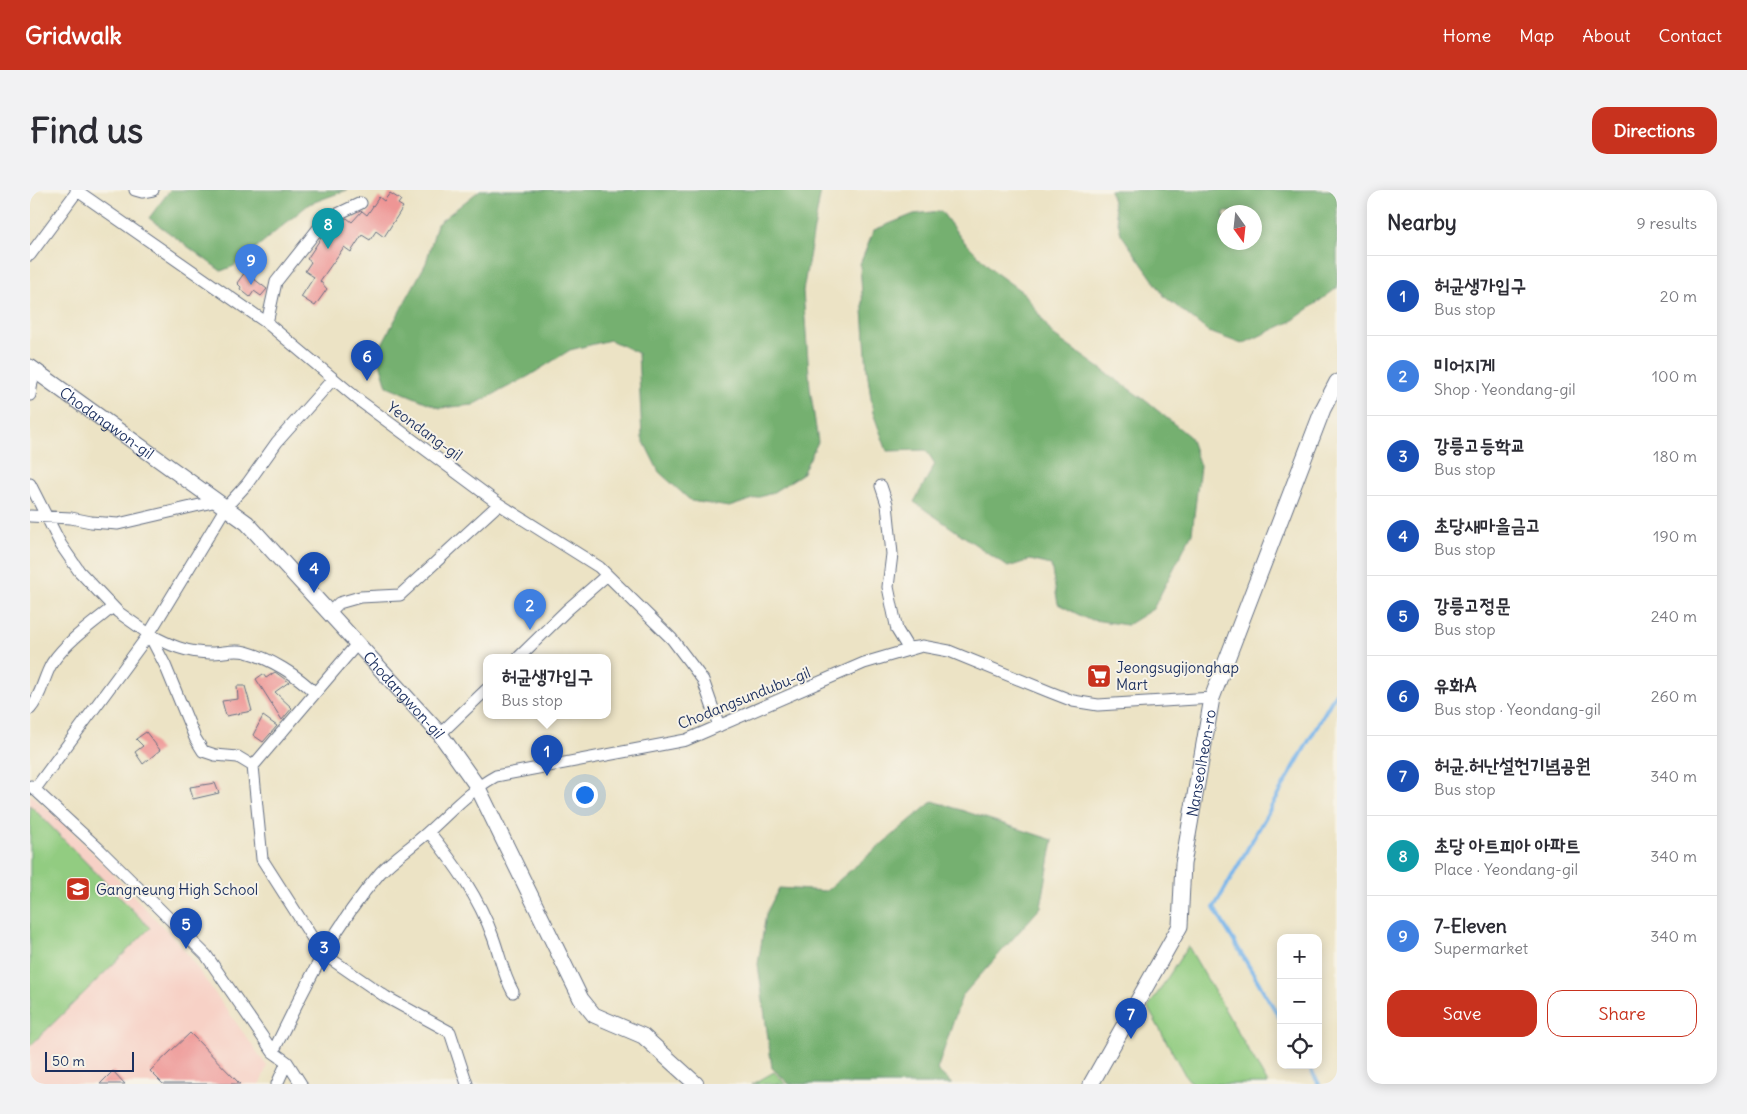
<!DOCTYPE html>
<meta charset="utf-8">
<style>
body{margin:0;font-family:Delius,"Poor Story",sans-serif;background:#f2f2f3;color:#2b2b33}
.controls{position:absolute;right:15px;bottom:15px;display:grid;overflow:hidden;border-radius:10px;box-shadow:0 2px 12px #0003}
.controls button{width:45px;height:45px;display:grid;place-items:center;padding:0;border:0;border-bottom:1px solid #e1e1e2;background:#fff;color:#2b2b33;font:25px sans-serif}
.compass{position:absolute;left:1187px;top:15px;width:45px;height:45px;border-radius:50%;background:#fff;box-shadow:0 2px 12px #0003;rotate:165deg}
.scale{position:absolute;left:15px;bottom:12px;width:89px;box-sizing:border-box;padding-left:5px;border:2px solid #1b2f5e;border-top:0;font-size:14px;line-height:18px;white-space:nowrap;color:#1b2f5e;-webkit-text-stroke:4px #f7f3e8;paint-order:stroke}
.you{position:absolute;left:554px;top:604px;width:18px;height:18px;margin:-12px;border:4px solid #fff;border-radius:50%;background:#1a73e8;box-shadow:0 0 0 8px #1a73e833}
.badge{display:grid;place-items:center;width:32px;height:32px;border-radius:50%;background:#c8321e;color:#fff;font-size:16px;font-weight:700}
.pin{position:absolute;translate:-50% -41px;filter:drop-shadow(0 1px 2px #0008)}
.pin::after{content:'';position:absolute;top:26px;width:18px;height:15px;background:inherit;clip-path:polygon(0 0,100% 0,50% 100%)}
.popup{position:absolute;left:453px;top:464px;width:128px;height:65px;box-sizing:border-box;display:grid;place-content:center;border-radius:10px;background:#fff;filter:drop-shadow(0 1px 4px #0005);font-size:16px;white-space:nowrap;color:#7c7c81}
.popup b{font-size:19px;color:#2b2b33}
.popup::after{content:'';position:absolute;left:50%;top:100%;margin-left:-10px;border:10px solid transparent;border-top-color:#fff}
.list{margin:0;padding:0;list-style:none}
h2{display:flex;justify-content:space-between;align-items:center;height:65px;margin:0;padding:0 20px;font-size:21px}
h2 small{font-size:16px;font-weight:400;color:#7c7c81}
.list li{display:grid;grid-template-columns:32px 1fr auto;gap:15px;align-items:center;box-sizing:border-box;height:80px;padding:0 20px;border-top:1px solid #e1e1e2}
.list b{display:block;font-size:19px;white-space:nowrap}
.list p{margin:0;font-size:16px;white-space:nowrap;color:#7c7c81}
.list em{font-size:16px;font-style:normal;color:#7c7c81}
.actions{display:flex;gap:10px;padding:15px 20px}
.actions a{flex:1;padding:11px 0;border:1px solid #c8321e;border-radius:15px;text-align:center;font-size:18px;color:#c8321e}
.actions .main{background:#c8321e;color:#fff}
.icon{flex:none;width:28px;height:28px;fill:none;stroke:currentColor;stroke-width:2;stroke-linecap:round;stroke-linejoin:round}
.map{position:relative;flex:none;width:1307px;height:894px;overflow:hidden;border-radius:15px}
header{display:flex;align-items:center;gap:30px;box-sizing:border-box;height:70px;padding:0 25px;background:#c8321e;color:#fff}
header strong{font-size:24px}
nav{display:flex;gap:28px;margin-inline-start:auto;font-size:18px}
.intro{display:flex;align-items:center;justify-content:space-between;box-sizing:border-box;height:120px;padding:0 30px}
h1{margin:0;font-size:35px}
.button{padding:12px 22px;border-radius:15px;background:#c8321e;color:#fff;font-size:18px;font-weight:700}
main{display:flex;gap:30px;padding:0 30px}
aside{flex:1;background:#fff;border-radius:15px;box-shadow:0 2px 12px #0003}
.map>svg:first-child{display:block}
.built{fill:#f7d1c6}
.green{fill:#92cc81;stroke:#567e70}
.forest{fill:#75b06f;stroke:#487066;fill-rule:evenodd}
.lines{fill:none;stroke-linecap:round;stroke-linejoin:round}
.stream{stroke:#79b6eb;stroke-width:4}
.building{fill:#ee9695}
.minor-casing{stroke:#646e82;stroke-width:13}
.tertiary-casing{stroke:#646e82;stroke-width:17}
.minor{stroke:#fff;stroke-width:11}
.tertiary{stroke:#fff;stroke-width:15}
.labels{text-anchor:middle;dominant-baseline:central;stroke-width:4;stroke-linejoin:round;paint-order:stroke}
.street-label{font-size:15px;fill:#1b2f5e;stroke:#f7f3e8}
.poi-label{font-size:15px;fill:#1b2f5e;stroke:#f7f3e8;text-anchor:start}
</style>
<header>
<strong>Gridwalk</strong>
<nav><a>Home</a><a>Map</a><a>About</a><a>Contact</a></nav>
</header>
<div class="intro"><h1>Find us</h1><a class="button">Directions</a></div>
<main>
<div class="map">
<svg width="1307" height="894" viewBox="0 0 1307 894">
<rect width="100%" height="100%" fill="#f7f3e8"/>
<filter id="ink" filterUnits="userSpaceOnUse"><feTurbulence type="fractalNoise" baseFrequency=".02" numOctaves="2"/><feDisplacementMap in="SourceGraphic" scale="10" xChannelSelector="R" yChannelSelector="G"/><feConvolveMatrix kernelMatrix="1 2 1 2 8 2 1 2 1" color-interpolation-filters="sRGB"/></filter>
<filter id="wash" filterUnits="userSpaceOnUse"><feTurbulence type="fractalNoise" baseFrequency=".0096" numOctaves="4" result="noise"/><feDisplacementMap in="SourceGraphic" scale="20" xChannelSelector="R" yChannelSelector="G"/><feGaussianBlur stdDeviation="1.12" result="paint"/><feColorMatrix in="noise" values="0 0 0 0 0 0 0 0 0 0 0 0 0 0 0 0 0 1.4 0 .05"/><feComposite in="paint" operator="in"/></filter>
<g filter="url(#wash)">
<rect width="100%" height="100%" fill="#ece3c5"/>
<path class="built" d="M0 604 41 640 152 757 237 876 230 894H0Z"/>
<path class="green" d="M0 615 120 738 0 856Z
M1158 756 1238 894H1162L1155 885 1118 818Z
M744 882 756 894H722H723Z"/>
<path class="forest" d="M140 0H317L279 14 204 76 191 81 119 28Z
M450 0H791L773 101 780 198 788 252 772 284 742 303 699 317 661 311 629 282 612 248 608 163 580 150 540 160 499 186 443 215 410 218 357 196 347 163 396 73 407 34Z
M1080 0H1307V98L1262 131 1212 154 1179 142 1135 107 1091 44ZM1224 22V52H1194V22Z
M911 21 931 48 966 83 995 104 1023 145 1116 211 1160 247 1170 276 1162 343 1123 419 1097 435 1057 429 1028 414 1021 375 1000 370 978 377 884 312 905 274 896 260 857 261 843 223 837 180 830 74 844 40 884 24Z
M903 611 1023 650 1011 717 932 806 907 880 922 894H759L742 878 728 774 736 724 749 698 796 701Z"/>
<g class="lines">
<path class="stream" d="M1251 830 1184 718 1307 501
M1278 875 1289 894"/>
</g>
<g id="blocks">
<path class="building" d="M360 3 371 10 368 14 373 17 354 47 346 41 340 50 332 45 321 62 314 57 290 91 297 99 285 116 271 107 284 87 275 81 281 72 277 69 297 39 304 44 313 30 317 28 322 32 332 21 337 25 349 7 354 11Z
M215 82 237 99 231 106 224 101 220 107 210 99 211 97 207 93Z
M245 482 259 492 245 502 262 518 252 530 226 489 233 484 236 488Z
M207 496H215L222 521 196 526 192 511 208 509Z
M233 526 247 536 233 552 223 545Z
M116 542 130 560 113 574 105 562 113 556 106 549Z
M185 593 189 603 163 609 160 597Z
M160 843 210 894H133L120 881Z
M83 881 95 894H70Z"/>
</g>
</g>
<g filter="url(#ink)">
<use href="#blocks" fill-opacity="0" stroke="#646e82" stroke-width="1"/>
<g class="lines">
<defs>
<path id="minor" d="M46 0 237 133 330 211 469 314 569 377 642 449 673 490 689 536
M105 0 112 2 123 0
M0 65 48 0
M237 133 246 92 295 30 331 13
M0 205 4 180
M0 294 31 355 49 381 88 422 119 444 135 475 165 548 173 561 185 565 208 567 223 576 232 669 292 763 356 807 420 842 437 894
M851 296 857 314 862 364 858 397 867 440 878 458 888 457
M0 326 41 328 61 332 88 334 187 311
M300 422 309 413 330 407 370 405 469 314
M119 444C139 455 157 463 181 463 193 463 204 459 216 462 241 469 267 485 285 503
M489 467 537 420 577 385
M0 519C12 505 13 488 22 473 37 451 63 433 83 417
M410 544 457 499
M223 576 327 454
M1 596 68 658 176 765 243 862
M5 599 119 444 196 317 217 294 247 252 303 189
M399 642C425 674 449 708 463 747 470 766 473 784 483 802
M257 872 271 894
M247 894 257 872 243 862C274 799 303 737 350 683 364 668 383 656 399 641 420 622 440 600 466 586L656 550 834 473 892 456 919 461 1020 502 1043 511 1068 515 1182 508"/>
<g id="tertiary">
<path id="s1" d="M0 177 217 333 410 544 447 596 551 809 564 825 613 846 666 894"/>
<path id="s2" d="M1061 894 1150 736 1153 674 1182 508 1293 219 1307 192"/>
</g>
</defs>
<use href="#minor" class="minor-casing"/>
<use href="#tertiary" class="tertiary-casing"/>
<use href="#minor" class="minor"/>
<use href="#tertiary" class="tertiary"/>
</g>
</g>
<defs>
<symbol id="supermarket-square" viewBox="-11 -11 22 22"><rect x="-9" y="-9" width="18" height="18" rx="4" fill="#c8321e" stroke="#f7f3e8"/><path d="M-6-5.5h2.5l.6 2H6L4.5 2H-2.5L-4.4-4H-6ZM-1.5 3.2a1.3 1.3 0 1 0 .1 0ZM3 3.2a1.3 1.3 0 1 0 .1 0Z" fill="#fff"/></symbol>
<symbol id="school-square" viewBox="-11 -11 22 22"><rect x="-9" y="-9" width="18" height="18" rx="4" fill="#c8321e" stroke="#f7f3e8"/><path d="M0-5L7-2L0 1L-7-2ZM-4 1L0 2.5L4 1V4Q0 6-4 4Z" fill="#fff"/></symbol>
</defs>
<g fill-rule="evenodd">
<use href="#supermarket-square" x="1055" y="472" width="28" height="28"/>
<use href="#school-square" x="34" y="685" width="28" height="28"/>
</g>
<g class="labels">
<g class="street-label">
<text stroke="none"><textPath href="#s1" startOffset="95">Chodangwon-gil</textPath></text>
<text transform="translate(395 241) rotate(36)">Yeondang-gil</text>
<text stroke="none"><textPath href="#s1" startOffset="500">Chodangwon-gil</textPath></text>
<text transform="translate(714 508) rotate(-22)">Chodangsundubu-gil</text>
<text stroke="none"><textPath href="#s2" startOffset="346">Nanseolheon-ro</textPath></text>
</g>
<g class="poi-label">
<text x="1086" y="477">Jeongsugijonghap<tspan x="1086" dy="17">Mart</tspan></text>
<text x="66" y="699">Gangneung High School</text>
</g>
</g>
</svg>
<div class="controls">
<button>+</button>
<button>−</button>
<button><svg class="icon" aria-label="locate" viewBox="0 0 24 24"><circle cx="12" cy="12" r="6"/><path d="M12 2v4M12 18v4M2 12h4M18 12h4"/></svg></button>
</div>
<svg class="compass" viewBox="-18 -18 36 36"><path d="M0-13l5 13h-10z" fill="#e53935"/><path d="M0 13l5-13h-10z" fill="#7c7c81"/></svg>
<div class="scale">50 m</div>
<div class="you"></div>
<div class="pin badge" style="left:517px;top:586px;background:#1a4fb4">1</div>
<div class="popup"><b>허균생가입구</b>Bus stop</div>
<div class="pin badge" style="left:500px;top:440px;background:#3f7fe0">2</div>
<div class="pin badge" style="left:294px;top:782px;background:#1a4fb4">3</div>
<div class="pin badge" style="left:284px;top:403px;background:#1a4fb4">4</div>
<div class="pin badge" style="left:156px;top:759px;background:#1a4fb4">5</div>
<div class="pin badge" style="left:337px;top:191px;background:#1a4fb4">6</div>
<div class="pin badge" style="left:1101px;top:849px;background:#1a4fb4">7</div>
<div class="pin badge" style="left:298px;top:59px;background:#0f9aa8">8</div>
<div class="pin badge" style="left:221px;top:95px;background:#3f7fe0">9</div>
</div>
<aside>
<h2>Nearby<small>9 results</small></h2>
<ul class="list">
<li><span class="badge" style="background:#1a4fb4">1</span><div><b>허균생가입구</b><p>Bus stop</p></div><em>20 m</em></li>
<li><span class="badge" style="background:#3f7fe0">2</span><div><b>미어지게</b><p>Shop · Yeondang-gil</p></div><em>100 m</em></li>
<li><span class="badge" style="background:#1a4fb4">3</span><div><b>강릉고등학교</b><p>Bus stop</p></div><em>180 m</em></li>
<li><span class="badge" style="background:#1a4fb4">4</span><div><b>초당새마을금고</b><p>Bus stop</p></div><em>190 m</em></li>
<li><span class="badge" style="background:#1a4fb4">5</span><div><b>강릉고정문</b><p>Bus stop</p></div><em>240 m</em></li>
<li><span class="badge" style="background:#1a4fb4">6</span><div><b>유화A</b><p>Bus stop · Yeondang-gil</p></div><em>260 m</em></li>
<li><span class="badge" style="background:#1a4fb4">7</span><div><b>허균.허난설헌기념공원</b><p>Bus stop</p></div><em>340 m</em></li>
<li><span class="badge" style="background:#0f9aa8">8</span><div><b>초당 아트피아 아파트</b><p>Place · Yeondang-gil</p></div><em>340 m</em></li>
<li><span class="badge" style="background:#3f7fe0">9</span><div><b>7-Eleven</b><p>Supermarket</p></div><em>340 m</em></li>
</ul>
<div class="actions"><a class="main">Save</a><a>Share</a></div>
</aside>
</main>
